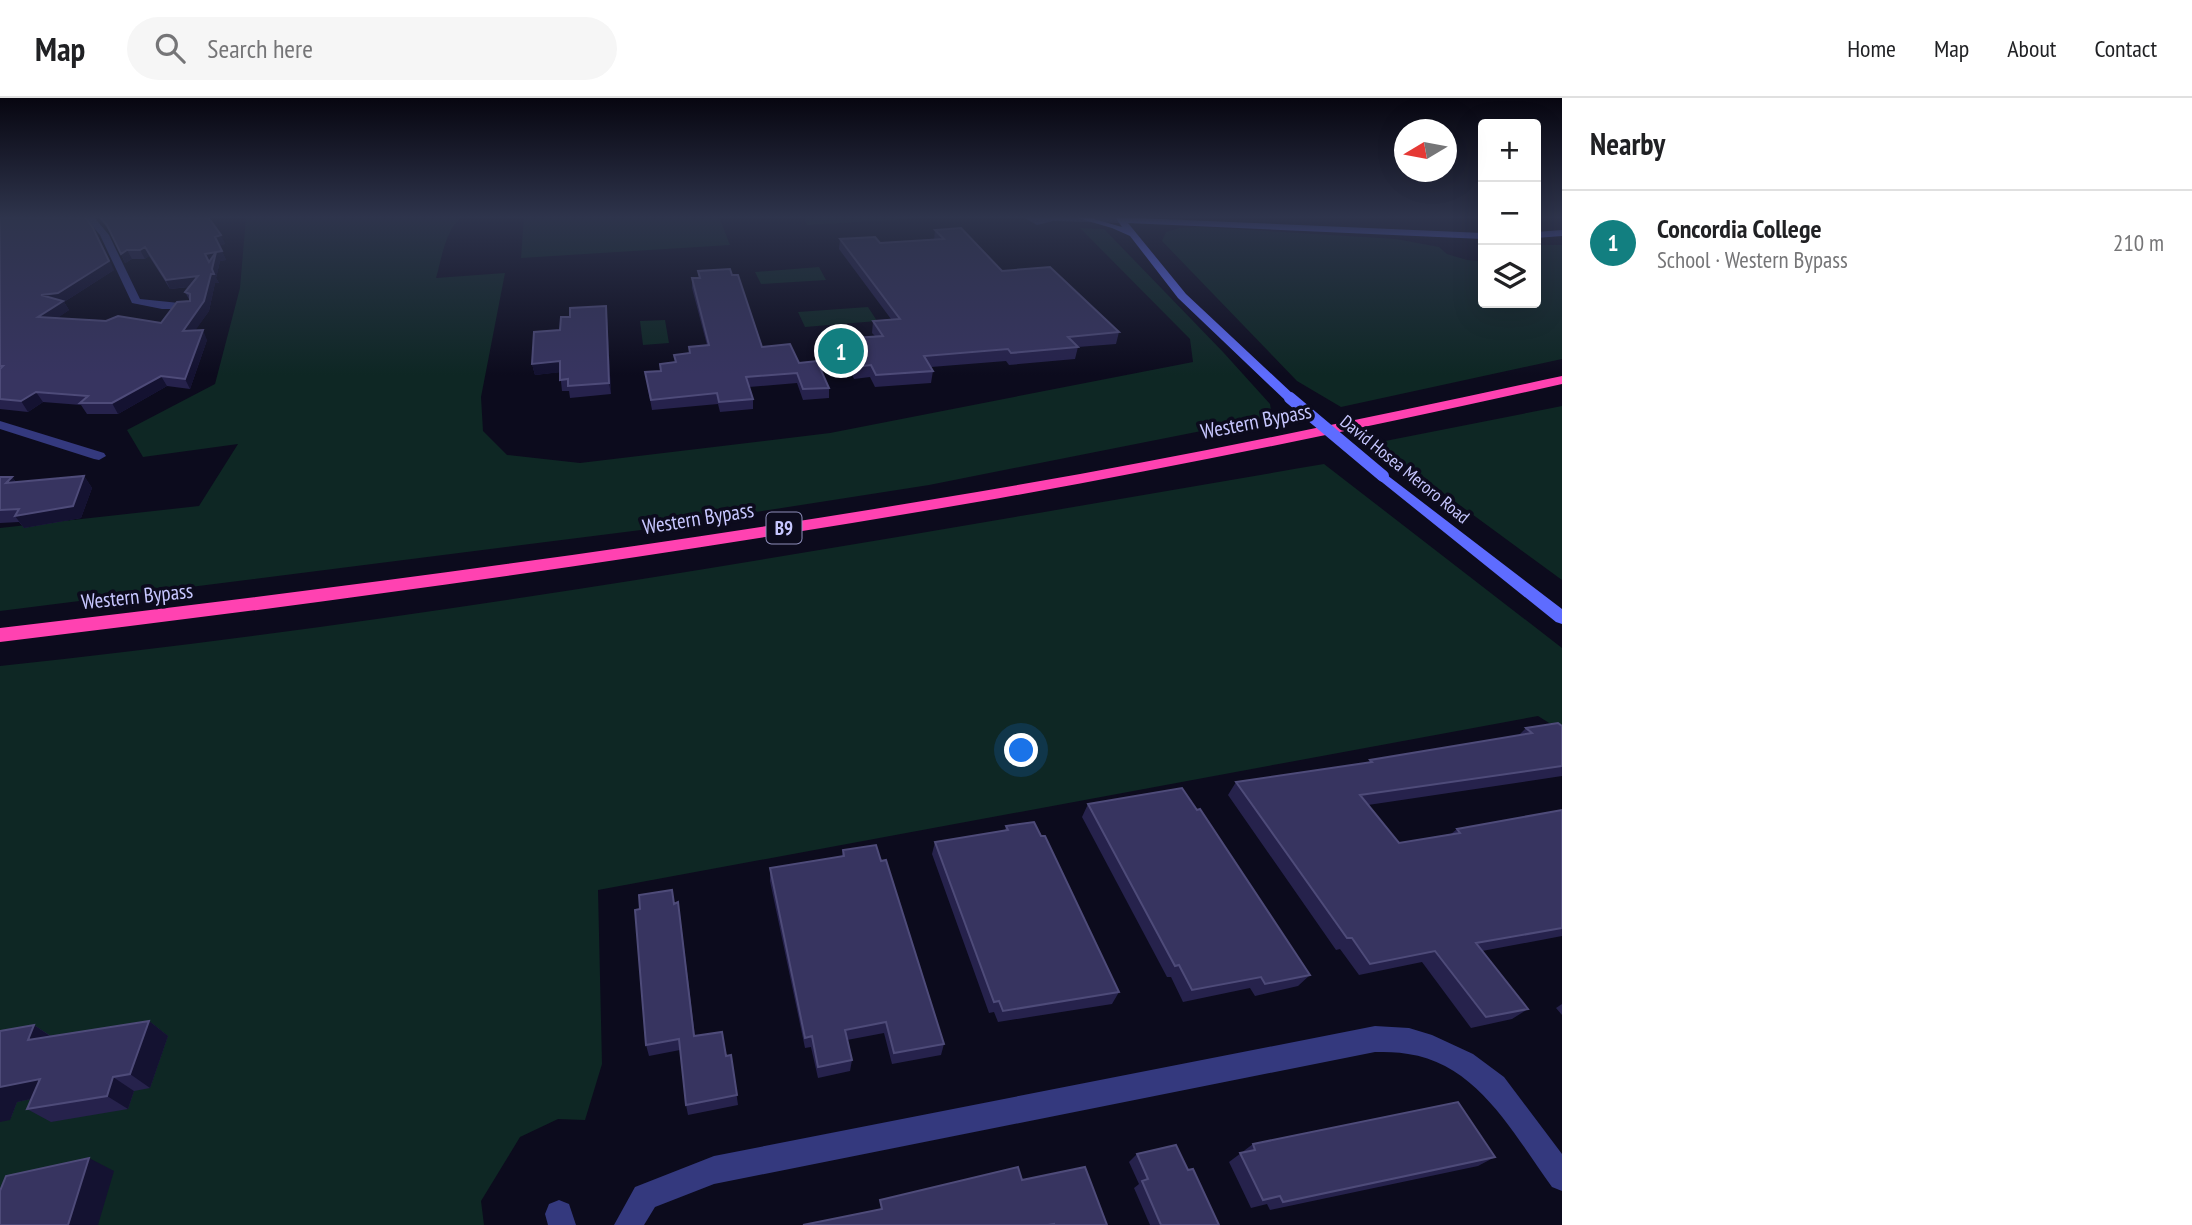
<!DOCTYPE html>
<meta charset="utf-8">
<style>
body{margin:0;font-family:"PT Sans Narrow",sans-serif;background:#f6f6f6;color:#202124}
.controls{position:absolute;right:21px;top:21px;display:grid;overflow:hidden;border-radius:7px;box-shadow:0 7px 28px #0002}
.controls button{width:63px;height:63px;display:grid;place-items:center;padding:0;border:0;border-bottom:2px solid #e0e0e0;background:#fff;color:#202124;font:35px sans-serif}
.compass{position:absolute;left:1394px;top:21px;width:63px;height:63px;border-radius:50%;background:#fff;box-shadow:0 7px 28px #0002;rotate:260deg}
.you{position:absolute;left:1022px;top:653px;width:24px;height:24px;margin:-18px;border:5px solid #fff;border-radius:50%;background:#1a73e8;box-shadow:0 0 0 10px #1a73e833}
.badge{display:grid;place-items:center;width:46px;height:46px;border-radius:50%;background:#127f80;color:#fff;font-size:23px;font-weight:700}
.pin{position:absolute;translate:-50% -50%;border:4px solid #fff;box-shadow:0 2px 7px #0006}
.list{margin:0;padding:0;list-style:none}
h2{display:flex;justify-content:space-between;align-items:center;height:91px;margin:0;padding:0 28px;font-size:30px}
h2 small{font-size:23px;font-weight:400;color:#757577}
.list li{display:grid;grid-template-columns:46px 1fr auto;gap:21px;align-items:center;box-sizing:border-box;height:105px;padding:0 28px;border-top:2px solid #e0e0e0}
.list b{display:block;font-size:26px;white-space:nowrap}
.list p{margin:0;font-size:23px;white-space:nowrap;color:#757577}
.list em{font-size:23px;font-style:normal;color:#757577}
.icon{flex:none;width:38px;height:38px;fill:none;stroke:currentColor;stroke-width:2;stroke-linecap:round;stroke-linejoin:round}
.map{position:relative;flex:none;width:1562px;height:1127px;overflow:hidden}
header{display:flex;align-items:center;gap:42px;box-sizing:border-box;height:98px;padding:0 35px;background:#fff;border-bottom:2px solid #e0e0e0}
header strong{font-size:33px}
nav{display:flex;gap:38px;margin-inline-start:auto;font-size:24px}
.search{width:490px;height:63px;background:#f6f6f6;display:flex;align-items:center;gap:18px;box-sizing:border-box;padding:0 24px;border-radius:38px;color:#757577;font-size:26px}
main{display:flex}
aside{flex:1;background:#fff}
.map>svg:first-child{display:block}
.green{fill:#0e2724}
.lines{fill:none;stroke-linecap:round;stroke-linejoin:round}
.street{fill:#34397e;fill-rule:evenodd}
.secondary{fill:#5e6cff;fill-rule:evenodd}
.highway{fill:#ff42b1;fill-rule:evenodd}
.secondary-bridge{stroke:#5e6cff;stroke-width:12}
.wall{fill:#26224c}
.shaded-wall{fill:#141231}
.building{fill:#373460;stroke:#4e4b79;stroke-width:2}
.labels{text-anchor:middle;dominant-baseline:central;stroke-width:7;stroke-linejoin:round;paint-order:stroke}
.far-street-label{font-size:18px;fill:#c7c7ff;stroke:#0c0b1d}
.shield{fill:#0c0b1d;stroke:#8f8fbb;stroke-width:2}
.shield-label{font-size:19px;font-weight:bold;fill:#c7c7ff}
.street-label{font-size:21px;fill:#c7c7ff;stroke:#0c0b1d}
</style>
<header>
<strong>Map</strong>
<div class="search"><svg class="icon" aria-label="search" viewBox="0 0 24 24"><circle cx="10" cy="10" r="6"/><path d="M15 15l6 6"/></svg>Search here</div>
<nav><a>Home</a><a>Map</a><a>About</a><a>Contact</a></nav>
</header>
<main>
<div class="map">
<svg width="1562" height="1127" viewBox="0 0 1562 1127">
<rect width="100%" height="100%" fill="#0c0b1d"/>
<path class="green" d="M246 119H461C445 134 442 159 436 180L505 175 481 299 483 333 507 357 580 365 830 335 1193 264 1190 241 1080 130 1104 131 1223 254 1270 306 1272 319 929 387 641 432 0 513V430L199 408 238 346 143 359 127 332 215 286 240 190Z
M524 119H719L730 147 521 160Z
M804 119H941L807 127Z
M1201 129 1396 141 1439 149 1447 156 1467 162 1483 163V205H1536V147H1562V261L1341 309 1297 283 1162 143 1166 134 1179 130Z
M819 169 826 182 761 186 755 174Z
M868 209 877 223 805 229 798 214Z
M665 222 669 245 643 247 640 223Z
M1562 308V482L1375 345 1547 311Z
M1324 366 1562 550V633L1538 618 598 792 602 966 585 1022 558 1021 520 1039 481 1103 484 1127H0V568C444 521 884 441 1324 366Z"/>
<g class="lines">
<path class="street" d="M85 119H94L109 137 140 201 189 206 193 207V211H162L132 205 100 137Z
M1023 119H1120L1124 122 1120 125 1053 123 1037 127Z
M0 323 104 355 106 358 99 362 94 361 0 331Z
M1375 928 1409 930 1432 937 1473 956 1504 979 1562 1056V1093L1552 1089C1514 1037 1478 966 1408 956 1397 954 1386 954 1375 954L714 1086 655 1109 644 1127H614L635 1089 714 1058Z
M559 1102 569 1106 576 1127H548L545 1116 549 1106Z"/>
<path class="secondary" d="M1074 119H1087L1122 129 1115 119 1483 135V141L1128 125 1186 196 1294 297V303H1286L1178 200 1130 138 1112 130Z
M1562 132V138L1536 140V134Z
M1383 374 1562 511V526L1556 524 1378 381 1376 378Z"/>
<path class="highway" d="M1562 278V286C1368 329 1173 370 977 404 653 460 327 505 0 544V530C327 492 653 449 977 394 1173 361 1368 320 1562 278Z"/>
<path class="secondary-bridge" d="M1290 300 1383 378"/>
</g>
<path class="wall" d="M0 119 114 172 64 204 69 212 57 220 161 225 190 203 185 194 189 189 170 191 149 158 145 161H132L125 165 111 135 98 119H208L225 146 219 147 226 162 220 163 216 180 219 185H215L209 213 195 232 207 242 190 291 167 288 118 316H87L81 307 43 304 28 314 0 311Z
M935 132 1002 173 1119 234 1116 246 1078 249 1075 261 1009 267 1006 263 931 269 933 273 931 285 875 289 870 279 854 281 841 252V241L875 238 872 235 873 223 891 221 839 151 840 141 880 145 934 142Z
M698 173 762 249 799 265 829 290V300L803 302 797 285 749 289 753 301V311L720 314 718 306 652 312 645 274 661 273 660 266 675 264 674 257 689 255V249L707 247 692 190V180H699Z
M606 208 607 218 611 296 570 300 569 293H562L560 274 535 277 532 266 570 219Z
M84 378 92 390 81 420 24 430 19 424 0 425V379H12L16 384Z
M1562 628V678L1368 707 1399 745 1451 736 1457 731 1562 712V838L1482 853 1528 911 1512 921 1471 930 1422 864 1359 877 1340 851 1336 852 1228 697 1236 684 1368 665 1370 662 1519 637 1526 630Z
M1088 706 1310 877 1298 888 1255 898 1250 890 1183 904 1171 879H1167L1082 719Z
M1006 728 1119 894 1112 906 998 924 994 914 989 915 932 756 935 744 1005 733Z
M843 752 944 946 941 957 892 966 884 935 847 942 852 962 850 973 818 980 811 949 805 950 770 783V770L842 758Z
M674 806 680 817 695 938 726 958 731 957 738 1007 688 1017 686 1007 680 952 649 958 646 947Z
M1562 906V917L1556 910Z
M149 923 168 938 150 990 134 993 128 1011 51 1024 27 1011 31 1001 17 1004 10 1022 34 927 51 938Z
M1253 1046 1495 1059 1478 1068 1270 1112 1267 1106 1251 1110 1229 1064Z
M1137 1056 1188 1072 1219 1127H1150L1134 1090 1139 1086 1129 1064Z"/>
<path class="shaded-wall" d="M1536 119H1562V121L1536 124Z
M221 137 225 146 219 148 215 139Z
M98 138 114 172 64 204 69 212 45 229 38 219 41 197Z
M145 149 149 158 145 161 140 152Z
M127 152 132 161 125 165 121 156Z
M222 153 226 162 220 163 216 180 219 185H215L209 213 188 243 183 233 209 165 205 156Z
M198 178 202 187 170 191 166 182Z
M606 208 607 218 611 296 609 285Z
M203 232 207 242 190 291 185 281Z
M560 263 562 274 535 277 532 266Z
M161 278 167 288 118 316 112 305Z
M36 294 43 304 28 314 21 303Z
M84 378 92 390 81 420 24 430 15 418Z
M12 379 21 391 6 385Z
M149 923 168 938 150 990 130 976Z
M34 927 56 942H28Z
M113 979 134 993 128 1011 107 998Z
M40 981 63 994 17 1004 10 1022 0 1024V989Z
M89 1060 114 1073 98 1127H68Z"/>
<path class="building" d="M0 119H85L93 130 109 163 58 195 41 197 63 203 38 219 106 223 118 218 161 225 177 204 190 203V196L185 194 198 178 166 182 145 149 140 152H127L121 156 107 127 100 119H208L221 137 215 139 222 153 205 156 209 164 216 154 212 171 214 176H211L204 203 183 233 203 232 185 281 161 278 112 305H80L88 298 36 294 21 303 0 301V271L3 268H0Z
M961 130 1002 173 1050 169 1119 234 1068 239 1078 249 1011 255 1008 251 924 258 933 273 876 277 871 267 855 269 841 241 883 238 873 223 900 221 840 141 875 139 880 145 944 141 935 132Z
M730 171 732 177H738L762 249 790 246 799 265 817 263 829 290 803 291 797 275 746 279 753 301 719 304 717 295 651 302 645 274 661 273 660 266 676 264 674 257 690 255 689 249 709 247 692 180H700L698 173Z
M606 208 609 285 568 288V281L560 282V263L532 266 534 234 560 232 561 219H570V210Z
M84 378 73 408 15 418 19 411 0 412V379H12L6 385Z
M1558 625 1562 628V668L1360 697 1399 745 1460 735 1457 731 1562 712V830L1476 845 1528 911 1486 919 1435 853 1370 866 1352 840H1347L1236 684 1372 664 1370 662 1532 635 1526 630Z
M1182 690 1197 712 1200 711 1310 877 1265 886 1261 879 1192 892 1179 867 1175 868 1088 706Z
M1034 724 1041 738H1045L1119 894 1003 913 999 903 994 904 935 744 1008 732 1006 728Z
M876 747 881 763 886 762 944 946 894 955 886 924 845 932 852 962 818 969 812 938 805 940 770 770 844 758 843 752Z
M672 792 674 806 678 804 694 938 722 934 726 958 731 957 737 997 686 1007 679 941 646 947 635 812 640 811 639 797Z
M149 923 130 976 113 979 107 998 27 1011 40 981 0 989V933L34 927 28 942Z
M1458 1004 1495 1059 1283 1104 1280 1098 1263 1102 1240 1055 1255 1052 1253 1046Z
M1176 1047 1188 1072 1193 1071 1219 1127H1161L1142 1083 1148 1081 1137 1056Z
M89 1060 68 1127H0V1093L6 1078Z
M1018 1069 1022 1082 1085 1069 1107 1127H1054V1126L1048 1127H803L882 1111 880 1102Z"/>
<linearGradient id="sky" x2="0" y2="1"><stop stop-color="#070610"/><stop offset="0.43" stop-color="#2e344c"/><stop offset="1" stop-color="#2e344c" stop-opacity="0"/></linearGradient>
<rect width="1562" height="277" fill="url(#sky)"/>
<g class="labels">
<g class="far-street-label">
<text transform="translate(1405 371) rotate(39)">David Hosea Meroro Road</text>
</g>
<rect class="shield" x="766.5" y="414.5" width="35" height="31" rx="5"/>
<g class="shield-label">
<text x="784" y="430">B9</text>
</g>
<g class="street-label">
<text transform="translate(1256 323) rotate(-11)">Western Bypass</text>
<text transform="translate(698 420) rotate(-9)">Western Bypass</text>
<text transform="translate(137 498) rotate(-6)">Western Bypass</text>
</g>
</g>
</svg>
<div class="controls">
<button>+</button>
<button>−</button>
<button><svg class="icon" aria-label="layers" viewBox="0 0 24 24"><path d="M12 4l9 5-9 5-9-5zM3 14l9 5 9-5"/></svg></button>
</div>
<svg class="compass" viewBox="-18 -18 36 36"><path d="M0-13l5 13h-10z" fill="#e53935"/><path d="M0 13l5-13h-10z" fill="#757577"/></svg>
<div class="you"></div>
<div class="pin badge" style="left:841px;top:253px">1</div>
</div>
<aside>
<h2>Nearby<small></small></h2>
<ul class="list">
<li><span class="badge">1</span><div><b>Concordia College</b><p>School · Western Bypass</p></div><em>210 m</em></li>
</ul>
</aside>
</main>
